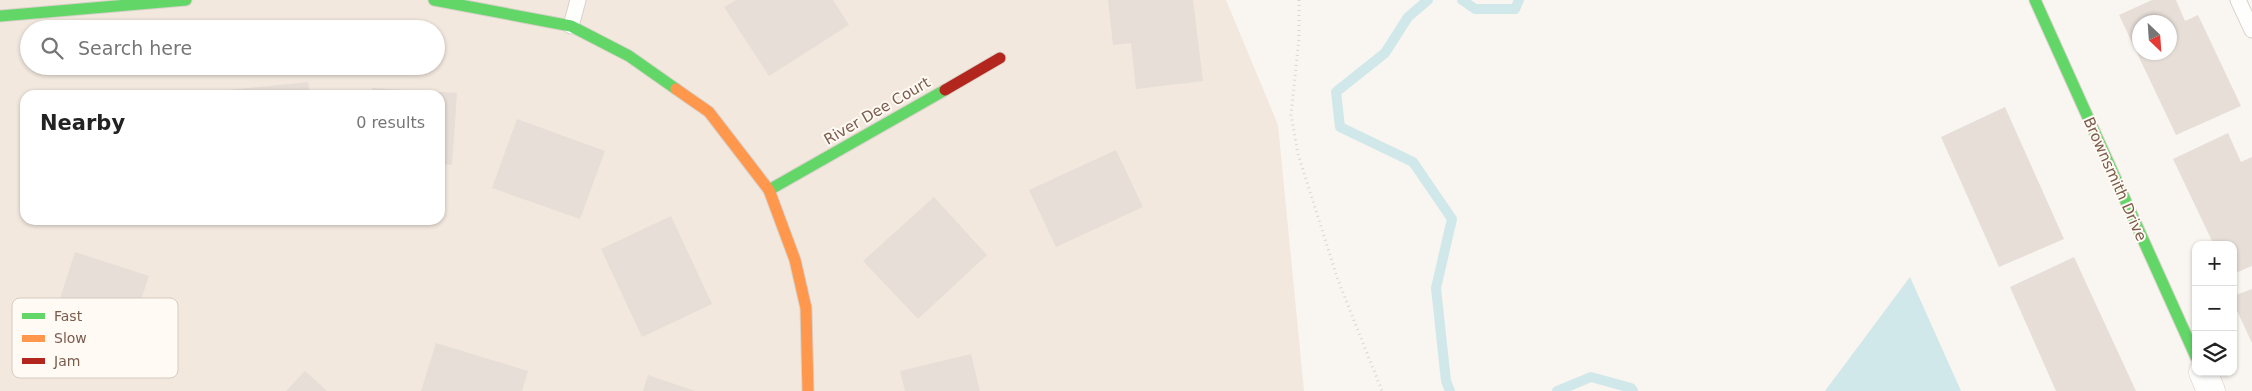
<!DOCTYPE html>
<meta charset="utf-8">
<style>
body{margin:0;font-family:"DejaVu Sans",sans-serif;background:#f2f2f2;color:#222}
.controls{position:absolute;right:15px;bottom:15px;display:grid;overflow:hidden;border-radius:10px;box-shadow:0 1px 4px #0004}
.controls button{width:45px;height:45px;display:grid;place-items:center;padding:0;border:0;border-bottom:1px solid #e0e0e0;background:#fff;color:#222;font:25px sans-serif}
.compass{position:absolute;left:2132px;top:15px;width:45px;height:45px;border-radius:50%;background:#fff;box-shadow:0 1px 4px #0004;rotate:155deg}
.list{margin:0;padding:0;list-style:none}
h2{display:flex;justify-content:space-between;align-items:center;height:65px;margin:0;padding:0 20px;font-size:21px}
h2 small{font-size:16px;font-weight:400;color:#767676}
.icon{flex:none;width:28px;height:28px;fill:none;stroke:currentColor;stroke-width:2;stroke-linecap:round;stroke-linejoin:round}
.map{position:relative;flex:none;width:2252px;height:391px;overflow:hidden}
.search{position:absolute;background:#fff;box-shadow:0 1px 4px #0004;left:20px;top:20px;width:425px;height:55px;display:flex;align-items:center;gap:12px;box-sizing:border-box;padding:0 18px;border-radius:28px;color:#767676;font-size:19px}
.panel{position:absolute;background:#fff;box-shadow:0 1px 4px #0004;left:20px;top:90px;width:425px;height:135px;border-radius:15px}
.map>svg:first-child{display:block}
.residential{fill:#f2e8de;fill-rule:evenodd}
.water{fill:#d0e8ea}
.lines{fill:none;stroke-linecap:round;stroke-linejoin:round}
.stream{stroke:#d0e8ea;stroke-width:10}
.building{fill:#e6ded7;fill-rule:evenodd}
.lane-casing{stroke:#d7d1cb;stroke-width:17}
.street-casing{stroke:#d7d1cb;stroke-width:29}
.fast-casing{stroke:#d9d2cb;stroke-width:13}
.slow-casing{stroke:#d9d2cb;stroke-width:13}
.jam-casing{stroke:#d9d2cb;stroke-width:13}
.path{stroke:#dcd5d0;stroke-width:3;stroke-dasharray:1 4;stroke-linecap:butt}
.lane{stroke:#fefefd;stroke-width:15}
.street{stroke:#fefefd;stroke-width:28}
.fast{stroke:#63d668;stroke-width:11}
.slow{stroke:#ff974d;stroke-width:11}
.jam{stroke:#b3261e;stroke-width:11}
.labels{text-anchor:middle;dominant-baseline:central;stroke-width:4;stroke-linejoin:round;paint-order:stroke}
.street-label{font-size:15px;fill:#7a5c4d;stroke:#fffaf3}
.key{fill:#fffaf3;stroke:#d7cbc1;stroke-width:1}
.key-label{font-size:14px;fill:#7a5c4d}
</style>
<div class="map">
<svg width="2252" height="391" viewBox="0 0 2252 391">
<rect width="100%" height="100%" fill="#f9f5f0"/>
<path class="residential" d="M0 0H1226L1278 125 1304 391H0ZM29 29H436V66H29ZM25 95H440V220H25Z"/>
<path class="water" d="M1910 277 1961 391H1825Z"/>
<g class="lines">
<path class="stream" d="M1428 0 1408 17 1385 53 1336 92 1340 127 1413 162 1452 219 1436 288 1446 381 1450 391
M1462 0 1475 9H1515L1519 0
M1557 391 1591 377 1631 388 1633 391"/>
</g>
<path class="building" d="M736 0H833L849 25 769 76 724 7Z
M1108 0H1193L1203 81 1136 89 1131 43 1113 45Z
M2152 0H2176L2185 21 2198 15 2241 106 2176 135 2119 15ZM2140 22H2170V52H2140Z
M308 82 310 95H218V91Z
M372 88 457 93 452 165 440 164V95H371Z
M2005 107 2064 239 1999 267 1941 137Z
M517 119 605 151 580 219 492 188Z
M2228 133 2241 162 2252 157V266L2233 274V245H2214L2173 159Z
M1116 150 1143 207 1056 247 1029 190Z
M934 197 987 255 918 319 863 261Z
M671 216 712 304 642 337 601 249Z
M75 252 149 276 119 365 46 342Z
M2074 257 2136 391H2056L2010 287Z
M2252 289V343L2233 302V296Z
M436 343 528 371 522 391H421Z
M971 354 980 391H905L900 371Z
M305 371 327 391H286Z
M648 375 695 391H643Z"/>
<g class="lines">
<defs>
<path id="lane" d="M2238 0 2252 30
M571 26 578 0"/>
<path id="street" d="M2203 372 2211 391"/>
<path id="fast" d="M434 0 571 26 629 56 676 89
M2035 0 2196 357
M0 16 186 0
M769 190 945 90"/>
<path id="slow" d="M676 89 709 112 769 190 795 260 806 308 808 391"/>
<path id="jam" d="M945 90 1000 58"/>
</defs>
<use href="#lane" class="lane-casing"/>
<use href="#street" class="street-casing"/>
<use href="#fast" class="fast-casing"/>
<use href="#slow" class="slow-casing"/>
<use href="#jam" class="jam-casing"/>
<path class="path" d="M1299 0V38L1291 115 1298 154 1338 280 1382 391"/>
<use href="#lane" class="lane"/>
<use href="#street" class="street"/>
<use href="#fast" class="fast"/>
<use href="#slow" class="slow"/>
<use href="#jam" class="jam"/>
</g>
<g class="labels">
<g class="street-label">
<text transform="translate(877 111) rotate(-30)">River Dee Court</text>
<text transform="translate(2115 179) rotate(66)">Brownsmith Drive</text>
</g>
</g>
<rect x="12" y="298" width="166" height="80" rx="8" class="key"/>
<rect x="22" y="313" width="23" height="6" fill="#63d668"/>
<rect x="22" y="335" width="23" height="7" fill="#ff974d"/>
<rect x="22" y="358" width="23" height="6" fill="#b3261e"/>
<g class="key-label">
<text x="54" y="321">Fast</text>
<text x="54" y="343">Slow</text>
<text x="54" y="366">Jam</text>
</g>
</svg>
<div class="controls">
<button>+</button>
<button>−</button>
<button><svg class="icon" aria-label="layers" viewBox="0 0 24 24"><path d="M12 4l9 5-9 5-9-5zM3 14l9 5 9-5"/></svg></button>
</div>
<svg class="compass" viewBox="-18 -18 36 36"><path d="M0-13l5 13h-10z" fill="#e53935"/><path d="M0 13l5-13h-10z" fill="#767676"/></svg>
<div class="search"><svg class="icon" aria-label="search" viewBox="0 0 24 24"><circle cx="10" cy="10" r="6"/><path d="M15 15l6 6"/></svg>Search here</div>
<section class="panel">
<h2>Nearby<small>0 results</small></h2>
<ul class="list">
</ul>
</section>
</div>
